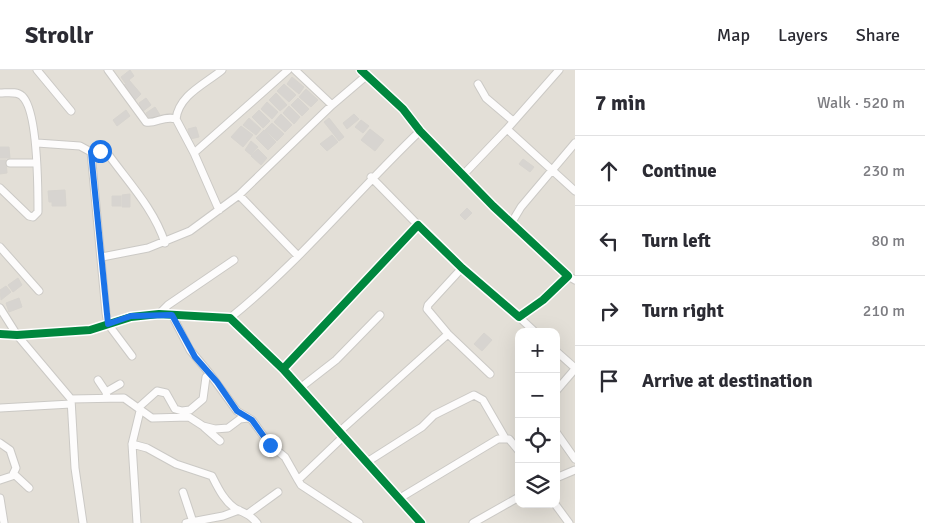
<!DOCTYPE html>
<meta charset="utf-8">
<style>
body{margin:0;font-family:Signika,sans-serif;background:#f7f7f7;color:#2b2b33}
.controls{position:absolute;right:15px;bottom:15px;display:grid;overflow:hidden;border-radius:10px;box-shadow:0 5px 20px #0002}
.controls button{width:45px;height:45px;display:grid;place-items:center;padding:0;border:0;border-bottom:1px solid #e1e1e2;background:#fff;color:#2b2b33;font:25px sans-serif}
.stop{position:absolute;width:15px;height:15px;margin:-11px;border:4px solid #1a73e8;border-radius:50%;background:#fff}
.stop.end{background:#1a73e8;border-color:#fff;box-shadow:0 1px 5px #0008}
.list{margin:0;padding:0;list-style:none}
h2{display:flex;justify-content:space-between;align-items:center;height:65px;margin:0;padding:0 20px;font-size:21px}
h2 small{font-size:16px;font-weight:400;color:#7c7c81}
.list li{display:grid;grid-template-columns:32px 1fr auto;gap:15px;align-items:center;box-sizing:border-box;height:70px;padding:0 20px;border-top:1px solid #e1e1e2}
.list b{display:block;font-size:19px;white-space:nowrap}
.list em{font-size:16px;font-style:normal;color:#7c7c81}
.icon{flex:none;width:28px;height:28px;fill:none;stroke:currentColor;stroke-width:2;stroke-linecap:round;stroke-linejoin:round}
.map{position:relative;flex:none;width:575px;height:453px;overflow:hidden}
header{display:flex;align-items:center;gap:30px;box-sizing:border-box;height:70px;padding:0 25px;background:#fff;border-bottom:1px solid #e1e1e2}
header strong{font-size:24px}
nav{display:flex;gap:28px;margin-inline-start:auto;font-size:18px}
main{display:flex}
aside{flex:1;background:#fff}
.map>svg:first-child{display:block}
.residential{fill:#e3dfd7;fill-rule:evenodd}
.building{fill:#d7d4d0;stroke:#d7d4cf}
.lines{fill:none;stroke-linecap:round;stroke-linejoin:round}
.minor-casing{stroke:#cbc9c5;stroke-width:9}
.minor{stroke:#fdfcfc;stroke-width:7}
.cycleway-casing{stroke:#fff;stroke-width:11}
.cycleway{stroke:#00873e;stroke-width:8}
.route{stroke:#1a73e8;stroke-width:6}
</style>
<header>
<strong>Strollr</strong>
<nav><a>Map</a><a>Layers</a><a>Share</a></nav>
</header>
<main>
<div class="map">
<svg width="575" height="453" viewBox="0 0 575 453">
<rect width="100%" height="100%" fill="#efede9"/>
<path class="residential" d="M0 0H575V453H0ZM519 262H556V434H519Z"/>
<path class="building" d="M130 0 134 6 125 13 121 7Z
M292 7 304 17 299 24 287 14Z
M129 10 141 24 134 31 122 17Z
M284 14 296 25 289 32 277 21Z
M306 19 318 30 311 37 299 27Z
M276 23 287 35 280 41 269 30Z
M146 28 151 35 142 42 138 37 140 35 139 33Z
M298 28 309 39 302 46 291 35Z
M267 32 278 42 272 49 261 39Z
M289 36 300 47 294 54 283 43Z
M155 37 160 45 151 51 146 43Z
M126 40 130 46 117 56 113 50Z
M259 40 270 51 263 58 252 47Z
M281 44 292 55 285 62 274 52Z
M354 44 359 49 347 59 343 53Z
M249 48 261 59 256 65 243 55Z
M329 48 344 67 339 71 324 52Z
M361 50 369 56 363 63 355 57Z
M272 53 284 64 277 71 265 60Z
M241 56 253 65 243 77 231 67Z
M196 57 199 67 190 69 188 59Z
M370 59 384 70 375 81 361 70Z
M264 60 276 72 268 80 256 68Z
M332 65 338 72 327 81 320 74Z
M251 71 258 77 251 85 245 80Z
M0 77H9L10 88H0Z
M258 79 267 88 261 95 251 86Z
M523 89 534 97 530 102 519 94Z
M0 90H6L7 103 0 104Z
M65 120 66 136H52V132H49L48 121Z
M130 124V137H122V125Z
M112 126H121V136H112Z
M467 138 472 143 465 150 460 145Z
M18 208 22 215 13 222 8 215Z
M6 216 11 222 1 230 0 220Z
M19 228 22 237 9 242 6 233Z
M484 263 492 270 482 281 474 274Z"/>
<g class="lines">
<defs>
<path id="minor" d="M37 0 71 41
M108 0 146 52C156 54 164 45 176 49
M295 0 332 35
M559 0 507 59 575 121
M478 14 486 28 513 51
M0 23C7 23 17 21 22 26 38 40 38 120 38 142L33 147 29 146 0 118
M37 73 80 76 91 82 106 243 108 254 132 286
M91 82 104 81 108 84C129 113 154 139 165 173
M194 83 288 0
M10 93H36
M464 104 507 59
M371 107 418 155
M239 125 298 186
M219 140 194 83 176 49C179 25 205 14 222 0
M512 152 521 137 575 73
M0 177 39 221
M102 187 148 178 190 161 239 125 332 35 366 6
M462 198 428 235 427 239 448 264 490 304
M568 206 575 210
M0 238 17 265 71 329
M159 244 168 235 234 190
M519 247 535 262
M230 248C300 192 356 122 420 61
M0 264 17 265 90 260 131 247 159 244 230 248 283 299 421 453
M556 281 575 298
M283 299 418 155 462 198 519 247 543 230 568 206 493 136 420 61 403 39 361 0
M210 304 237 341 252 350 270 375 285 387 298 410
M98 310 106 322 107 328
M300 318 336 290 380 245
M556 321 575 299
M106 322 120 314
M0 338 71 334
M138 338 157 321 166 323 175 339 182 341 190 340 203 329 206 307 210 304 190 280 172 245
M204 357 220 371
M339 362 448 264
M556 362 575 389
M344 366 298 410 301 415 359 453
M132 374 147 378 176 394 212 406C218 418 225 433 238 440 247 444 250 445 257 453
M367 392 422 357 434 345 474 325 483 330 505 368
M14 404 29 418
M556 408 575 400
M0 410 12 406 16 398 10 380 0 373
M183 422 193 452
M0 428 4 453
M400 428 498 369H509L519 381
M555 434 569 453
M249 443 278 422
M83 453 75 398 71 329 124 328 152 348 189 347 203 356 215 359 228 358 240 349 248 348
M137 453 132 374 140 341
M186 453 223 446 239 440
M473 453 519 427"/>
</defs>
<use href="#minor" class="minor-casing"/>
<use href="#minor" class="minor"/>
<defs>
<path id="cycleway" d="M0 264 17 265 90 260 131 247 159 244 230 248 283 299 421 453
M283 299 418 155 462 198 519 247 543 230 568 206 493 136 420 61 403 39 361 0"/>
</defs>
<use href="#cycleway" class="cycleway-casing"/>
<use href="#cycleway" class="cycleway"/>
</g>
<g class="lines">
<path class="route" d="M100 81 91 82 108 254 131 246 172 245 195 287 217 312 237 341 252 350 270 375"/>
</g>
</svg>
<div class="controls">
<button>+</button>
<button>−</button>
<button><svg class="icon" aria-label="locate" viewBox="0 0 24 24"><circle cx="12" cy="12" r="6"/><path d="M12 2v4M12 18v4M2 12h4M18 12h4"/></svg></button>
<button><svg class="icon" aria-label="layers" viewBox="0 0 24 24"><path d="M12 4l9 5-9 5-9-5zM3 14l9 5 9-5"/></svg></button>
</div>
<div class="stop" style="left:100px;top:81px"></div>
<div class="stop end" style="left:270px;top:375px"></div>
</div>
<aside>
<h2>7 min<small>Walk · 520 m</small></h2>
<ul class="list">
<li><svg class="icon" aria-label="ahead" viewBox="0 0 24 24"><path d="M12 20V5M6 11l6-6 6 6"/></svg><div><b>Continue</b></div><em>230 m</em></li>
<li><svg class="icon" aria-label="left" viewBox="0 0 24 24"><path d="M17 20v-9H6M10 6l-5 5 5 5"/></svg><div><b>Turn left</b></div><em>80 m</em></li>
<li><svg class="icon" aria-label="right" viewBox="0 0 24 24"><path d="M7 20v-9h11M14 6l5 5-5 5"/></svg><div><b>Turn right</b></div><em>210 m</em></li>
<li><svg class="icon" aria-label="arrive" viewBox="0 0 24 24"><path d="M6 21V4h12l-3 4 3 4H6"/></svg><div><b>Arrive at destination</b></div></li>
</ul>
</aside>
</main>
